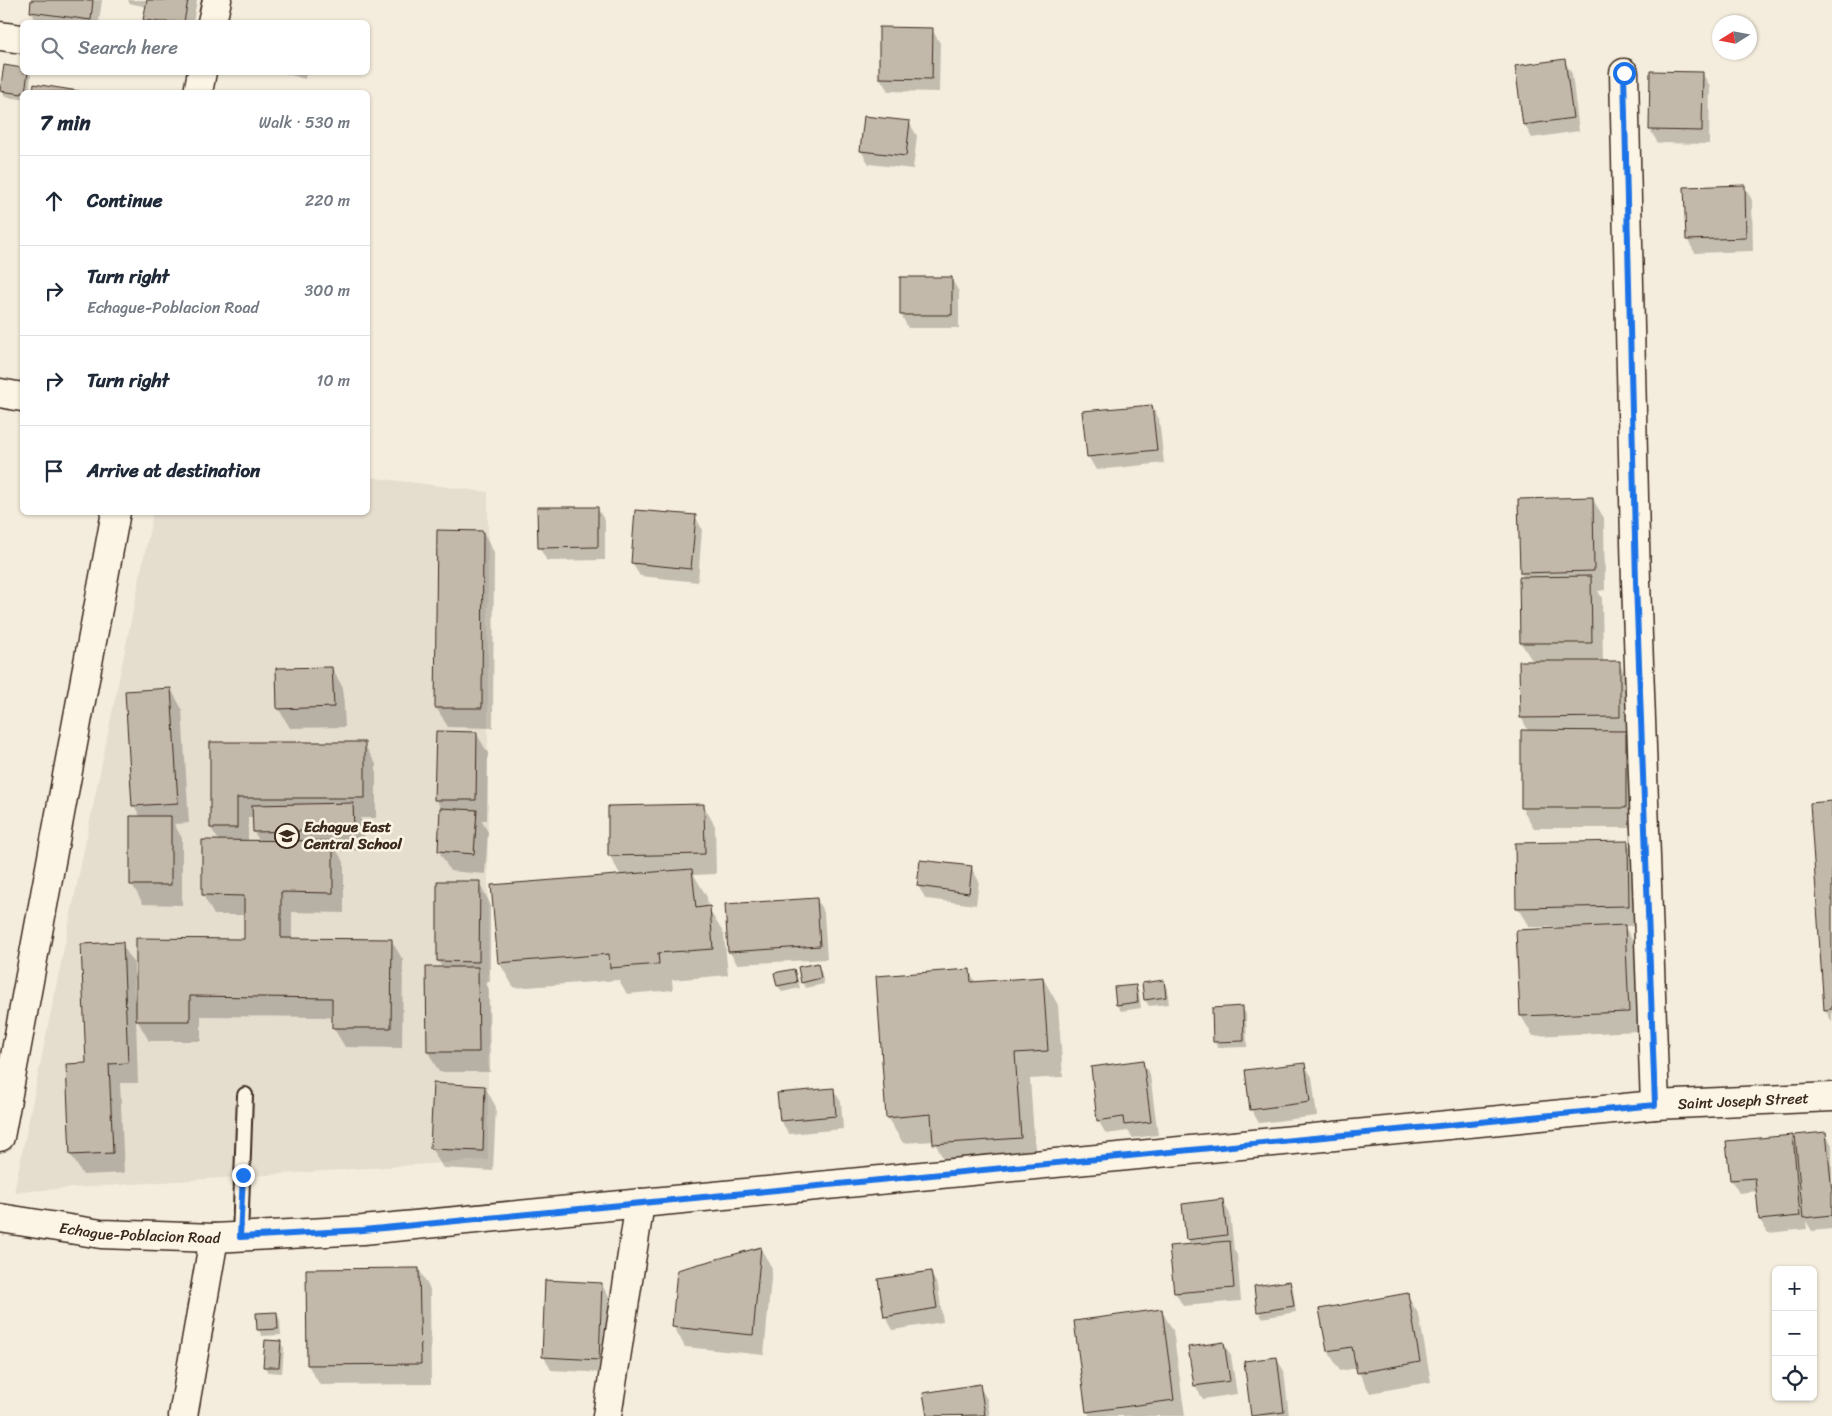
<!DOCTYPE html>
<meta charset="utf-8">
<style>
body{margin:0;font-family:Sriracha,sans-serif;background:#f6f6f7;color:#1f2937}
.controls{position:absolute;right:15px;bottom:15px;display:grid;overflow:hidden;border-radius:8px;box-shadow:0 1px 4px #0004}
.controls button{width:45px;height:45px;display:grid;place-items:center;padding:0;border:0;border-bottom:1px solid #e0e1e3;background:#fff;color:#1f2937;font:25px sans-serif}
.compass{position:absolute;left:1712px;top:15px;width:45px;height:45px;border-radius:50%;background:#fff;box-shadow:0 1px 4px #0004;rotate:259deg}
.stop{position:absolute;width:15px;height:15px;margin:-11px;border:4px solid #1a73e8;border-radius:50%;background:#fff}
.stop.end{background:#1a73e8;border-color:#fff;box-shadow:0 1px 5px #0008}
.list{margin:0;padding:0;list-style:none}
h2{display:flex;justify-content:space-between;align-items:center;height:65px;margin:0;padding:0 20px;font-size:21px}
h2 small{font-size:16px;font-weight:400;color:#747a83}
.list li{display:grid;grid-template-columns:32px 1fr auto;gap:15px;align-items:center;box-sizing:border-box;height:90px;padding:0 20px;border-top:1px solid #e0e1e3}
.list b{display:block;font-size:19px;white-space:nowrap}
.list p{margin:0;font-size:16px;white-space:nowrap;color:#747a83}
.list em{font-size:16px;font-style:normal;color:#747a83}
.icon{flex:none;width:28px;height:28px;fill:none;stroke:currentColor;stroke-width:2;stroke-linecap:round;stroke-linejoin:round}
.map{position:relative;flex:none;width:1832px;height:1416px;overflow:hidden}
.search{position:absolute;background:#fff;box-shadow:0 1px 4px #0004;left:20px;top:20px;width:350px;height:55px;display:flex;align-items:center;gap:12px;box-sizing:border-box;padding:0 18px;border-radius:8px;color:#747a83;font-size:19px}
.panel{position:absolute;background:#fff;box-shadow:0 1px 4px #0004;left:20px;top:90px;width:350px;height:425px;border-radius:8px}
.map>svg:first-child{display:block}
.built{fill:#e5ddce}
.shadow{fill:#0003;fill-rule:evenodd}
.building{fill:#c3b9aa;stroke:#3b2a1e}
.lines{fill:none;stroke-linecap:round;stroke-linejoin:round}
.lane-casing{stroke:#3b2a1e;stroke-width:18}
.street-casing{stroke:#3b2a1e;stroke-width:31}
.secondary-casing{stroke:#3b2a1e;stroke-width:31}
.lane{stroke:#fcf5e5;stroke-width:14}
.street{stroke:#fcf5e5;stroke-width:28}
.secondary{stroke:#fcf5e5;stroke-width:28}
.route{stroke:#1a73e8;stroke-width:6}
.labels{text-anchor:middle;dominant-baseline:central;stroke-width:5;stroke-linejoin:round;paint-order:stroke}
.poi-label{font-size:15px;font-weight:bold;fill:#3b2a1e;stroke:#fcf5e5;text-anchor:start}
.street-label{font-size:15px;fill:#3b2a1e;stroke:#fcf5e5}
</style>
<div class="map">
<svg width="1832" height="1416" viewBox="0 0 1832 1416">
<rect width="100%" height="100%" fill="#f4eddd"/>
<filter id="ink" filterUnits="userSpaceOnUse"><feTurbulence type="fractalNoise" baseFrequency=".02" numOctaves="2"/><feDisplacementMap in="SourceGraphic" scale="10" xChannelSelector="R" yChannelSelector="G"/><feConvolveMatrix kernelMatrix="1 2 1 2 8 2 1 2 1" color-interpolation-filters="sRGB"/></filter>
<g filter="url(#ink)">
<path class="built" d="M368 477 488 492V1160L14 1192 153 513 368 512Z"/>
<path class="shadow" d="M33 0H102L99 22H37L31 12Z
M128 0H197L193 22H146L145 19 147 7 129 3Z
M881 29 932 30 940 43 939 92 888 91 880 78Z
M1564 60 1572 74 1579 131 1532 138 1524 124Z
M5 66 22 69V72H29L31 76 29 92H22V99L5 97 1 90Z
M281 72H306L305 79Z
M1651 72 1702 73 1710 86 1709 144 1658 143 1650 130Z
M35 86 77 92H34Z
M909 122 917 136 913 169 869 164 861 151Z
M1744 186 1752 200 1753 251 1695 253 1687 239Z
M951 278 959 292V328H908L901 314Z
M1152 406 1159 419 1164 463 1096 470 1088 456Z
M1592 498 1604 518 1605 590 1598 591 1602 598 1603 663H1619L1630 683 1631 737H1628L1636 752 1637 828H1534L1522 808 1529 732 1521 717 1533 662 1521 643 1524 578 1521 573Z
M597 508 605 521V560L547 561 539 547Z
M695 516 702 529 698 582 640 576 632 563Z
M483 532 494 552 493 728 448 727 436 707Z
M332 668 343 688 345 727 290 728 278 708Z
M171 689 182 709 189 823 174 824 182 838V905L143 904 132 884 141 818 134 805Z
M476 733 488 753 487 820H481L488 832 485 874 450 871 439 851 441 809 436 799Z
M211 744H364L376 764V818H360L364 825V850L337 851 344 862V913L292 912V939L391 940 403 960 402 1048 345 1047 333 1027V1017L201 1016V1041H149L136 1018 138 1083H120L124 1173 83 1175 71 1155 87 1064 122 944 134 964 135 999H137L245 940V915H214L203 895 219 841 211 828ZM248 817H254V832L260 842 248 841Z
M1832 803V1022L1825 1009Z
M704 806 715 826 716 874 694 875 707 897 708 908 724 934 728 975 672 980 673 990 627 994 619 980 514 988 499 962 621 876 610 856Z
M1627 843 1639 863 1640 926H1624L1636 946 1640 1031 1533 1036 1521 1016 1517 931 1558 929V927H1529L1517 907Z
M971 867 979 881 976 905 926 899 918 886Z
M439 882 479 883 490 903V982H485L489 989 490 1072H439L428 1052 443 968 438 961Z
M817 900 824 913 827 959 737 964 729 951Z
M818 965 821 971 824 984 806 988 802 982Z
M794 970 797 977 800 988 782 992 778 986 776 974Z
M969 971 976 983 1043 978 1058 1005 1063 1077 1030 1079 1036 1164 949 1170 934 1141 903 1143 887 1117Z
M1163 981 1167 987 1169 1004 1149 1006 1145 1000Z
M1136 986 1139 992 1141 1008 1121 1011 1117 1005Z
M1242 1007 1246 1014 1247 1047 1218 1048 1214 1041Z
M1142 1061 1150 1075 1158 1135 1133 1138 1128 1131 1106 1134 1098 1120Z
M1304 1064 1312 1077 1317 1116 1259 1123 1251 1109Z
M485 1087 496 1107 493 1171 443 1168 431 1148Z
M833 1089 841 1102 843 1129 789 1134 781 1121Z
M1825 1133 1832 1145V1229L1812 1231 1806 1221 1807 1229 1768 1233 1760 1220 1758 1191 1739 1193 1731 1180 1727 1142 1792 1136 1798 1146Z
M1222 1200 1230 1214 1234 1250 1237 1255 1241 1301 1183 1306 1175 1292 1191 1245 1188 1239Z
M761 1249 772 1268 764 1355 685 1347 674 1327Z
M419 1269 430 1289 431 1384 320 1385 308 1365Z
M930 1272 938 1286 943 1322 893 1330 885 1316Z
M1290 1282 1293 1288 1296 1312 1262 1318 1259 1311Z
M601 1284 609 1297 606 1373 551 1370 544 1357Z
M1407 1295 1419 1315 1431 1382 1370 1393 1359 1373 1357 1368 1340 1371 1328 1351Z
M1161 1310 1173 1330 1185 1416H1090L1087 1411Z
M277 1314 280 1320 281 1335 262 1336 258 1329Z
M280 1342 284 1348 282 1373 268 1372 264 1366Z
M1224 1343 1231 1356 1237 1394 1203 1399 1195 1386Z
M1276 1358 1284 1371 1289 1416H1252L1246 1362Z
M979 1386 987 1399 990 1416H929L925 1394Z"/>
<path class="building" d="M31 0H93L91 20 30 12Z
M147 0H188L184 22H160L143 20Z
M879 27 933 28 932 79 879 78Z
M1565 59 1573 118 1523 125 1515 66Z
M4 65 22 68V72H28L25 92H22V94L0 91Z
M1650 71 1703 72 1702 131 1649 130Z
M34 84 85 92H33Z
M864 116 910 121 906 156 860 151Z
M1745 185 1746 238 1686 240 1684 187Z
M900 277H952V315H900Z
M1152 405 1157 450 1087 457 1082 411Z
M1593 497 1594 571 1520 573 1518 499Z
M537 507H598V547L538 548Z
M635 510 696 515 691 569 631 563Z
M437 530 483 531 482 708H435Z
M1591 576 1592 643H1520L1519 577Z
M1519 661H1620V717L1520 718Z
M332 667 334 707 277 709 276 668Z
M171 688 178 803 132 806 125 691Z
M1521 730 1626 731V808H1521Z
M436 731 477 732 476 800H434Z
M210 742H365V798H237V828H210Z
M1832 801V1009L1824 1010 1810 803Z
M353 803 354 830 253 832 252 805Z
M704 804 705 854 608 856V806Z
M440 808 477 810 474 854 438 851Z
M130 816H171V885H130Z
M202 840 333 841V893L281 892V938L392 939 391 1028H332V998L190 996V1021H136V938L244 939V896L202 895Z
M1628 841 1629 906 1516 908 1515 843Z
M920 860 972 866 969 893 917 886Z
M692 869 696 908 710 906 713 949 658 953 659 964 610 968 609 954 498 963 491 885Z
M437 881H480L479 962 437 961Z
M817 898 820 946 728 952 725 904Z
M1625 925 1629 1012 1520 1016 1516 930Z
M123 942 128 1063 109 1064 113 1153 70 1155 66 1064 86 1063 81 944Z
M818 963 821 978 801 983 798 967Z
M426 967H478L479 1052H427Z
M794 969 797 982 777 986 774 973Z
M970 969 971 982 1043 977 1048 1051 1015 1053 1021 1138 933 1144 931 1114 886 1118 876 976Z
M1164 980 1166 997 1144 1000 1142 983Z
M1136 985 1138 1002 1116 1005 1114 987Z
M1243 1006 1244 1041 1213 1042 1212 1008Z
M1143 1060 1151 1122 1124 1125 1123 1117 1097 1121 1091 1067Z
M1305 1063 1310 1102 1250 1110 1245 1070Z
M433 1083 485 1086 483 1151 430 1149Z
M834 1088 836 1116 780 1121 777 1093Z
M1826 1132 1832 1192V1215L1803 1218 1795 1135Z
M1793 1135 1800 1216 1759 1220 1755 1178 1730 1180 1726 1141Z
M1223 1199 1227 1235 1186 1240 1182 1204Z
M1230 1241 1234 1288 1174 1293 1169 1246Z
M761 1247 753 1335 672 1327 677 1270Z
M419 1268 421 1364 307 1365 306 1269Z
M931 1271 937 1308 884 1317 878 1279Z
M545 1280 602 1283 599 1360 542 1357Z
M1290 1281 1294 1306 1257 1312 1254 1286Z
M1408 1293 1420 1362 1357 1373 1352 1347 1327 1351 1319 1309Z
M1162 1309 1174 1400 1086 1412 1074 1321Z
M277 1312 278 1329 257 1330 256 1313Z
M265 1340 281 1341 279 1367H263Z
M1224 1342 1230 1381 1194 1386 1188 1347Z
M1277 1357 1284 1412 1251 1416 1244 1361Z
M980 1384 985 1415 927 1416 923 1393Z"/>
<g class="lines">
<defs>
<path id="lane" d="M240 1237 245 1095"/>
<path id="street" d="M212 22 217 0
M0 36 22 39
M1624 73 1636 582 1655 1105
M198 92 202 72
M0 393 22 397
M0 1137 116 512
M183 1416 214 1238
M607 1416 640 1203"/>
<g id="secondary">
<path id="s1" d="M0 1218 101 1234 214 1238 363 1230 1655 1105 1832 1097"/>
</g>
</defs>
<use href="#lane" class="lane-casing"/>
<use href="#street" class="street-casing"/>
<use href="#secondary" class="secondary-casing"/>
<use href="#lane" class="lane"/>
<use href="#street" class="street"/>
<use href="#secondary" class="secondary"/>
</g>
</g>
<g class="lines" filter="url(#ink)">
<path class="route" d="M243 1175 240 1237 363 1230 1655 1105 1636 582 1624 73"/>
</g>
<defs>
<symbol id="school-ring" viewBox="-11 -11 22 22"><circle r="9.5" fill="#fcf5e5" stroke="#3b2a1e" stroke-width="1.5"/><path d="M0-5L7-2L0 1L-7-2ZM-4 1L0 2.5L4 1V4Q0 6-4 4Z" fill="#3b2a1e"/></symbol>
</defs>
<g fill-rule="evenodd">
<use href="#school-ring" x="273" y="822" width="28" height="28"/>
</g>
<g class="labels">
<g class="poi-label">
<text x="304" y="827">Echague East<tspan x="304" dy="17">Central School</tspan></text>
</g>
<g class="street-label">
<text stroke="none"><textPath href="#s1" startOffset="1751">Saint Joseph Street</textPath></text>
<text stroke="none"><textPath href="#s1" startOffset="141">Echague-Poblacion Road</textPath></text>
</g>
</g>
</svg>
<div class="controls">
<button>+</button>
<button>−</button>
<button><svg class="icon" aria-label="locate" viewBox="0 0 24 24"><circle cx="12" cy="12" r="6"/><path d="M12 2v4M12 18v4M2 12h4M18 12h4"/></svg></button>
</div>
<svg class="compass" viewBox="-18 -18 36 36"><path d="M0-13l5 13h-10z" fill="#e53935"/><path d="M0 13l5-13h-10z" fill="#747a83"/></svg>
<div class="stop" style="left:1624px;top:73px"></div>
<div class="stop end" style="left:243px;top:1175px"></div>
<div class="search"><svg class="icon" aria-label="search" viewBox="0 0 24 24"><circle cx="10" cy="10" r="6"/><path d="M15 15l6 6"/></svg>Search here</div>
<section class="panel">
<h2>7 min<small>Walk · 530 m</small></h2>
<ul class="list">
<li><svg class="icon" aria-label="ahead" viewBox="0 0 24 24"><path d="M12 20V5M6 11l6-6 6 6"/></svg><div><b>Continue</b></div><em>220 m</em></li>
<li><svg class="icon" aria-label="right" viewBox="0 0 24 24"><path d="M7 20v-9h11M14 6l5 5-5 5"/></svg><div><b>Turn right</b><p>Echague-Poblacion Road</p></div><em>300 m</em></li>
<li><svg class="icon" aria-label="right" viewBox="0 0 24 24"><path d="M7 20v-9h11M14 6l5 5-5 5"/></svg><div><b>Turn right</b></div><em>10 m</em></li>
<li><svg class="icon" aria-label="arrive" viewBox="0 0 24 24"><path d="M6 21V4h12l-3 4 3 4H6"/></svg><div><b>Arrive at destination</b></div></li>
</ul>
</section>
</div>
